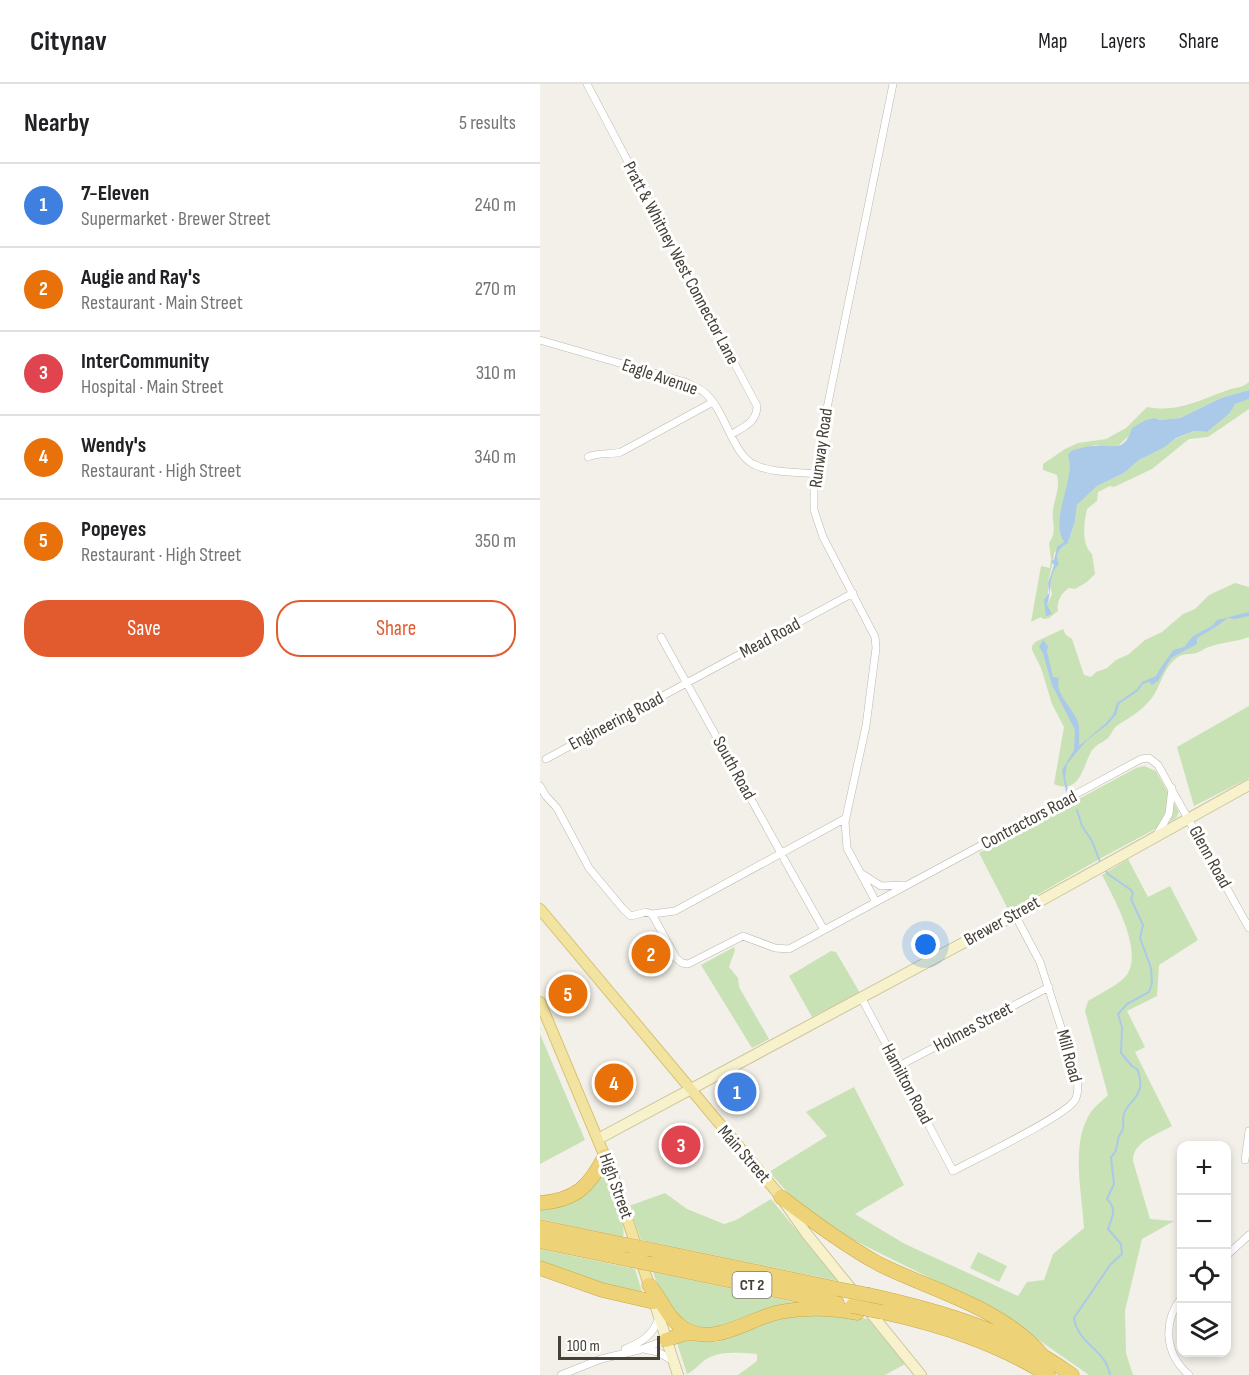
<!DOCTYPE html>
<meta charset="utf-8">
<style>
body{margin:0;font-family:"Sofia Sans Condensed",sans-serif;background:#f2f2f2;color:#202124}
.controls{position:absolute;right:18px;bottom:18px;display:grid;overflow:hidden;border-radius:12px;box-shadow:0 3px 9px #0003}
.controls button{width:54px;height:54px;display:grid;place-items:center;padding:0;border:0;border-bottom:2px solid #e0e0e0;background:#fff;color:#202124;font:30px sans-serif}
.scale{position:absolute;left:18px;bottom:15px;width:102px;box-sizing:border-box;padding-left:6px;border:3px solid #454137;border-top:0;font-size:16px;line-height:21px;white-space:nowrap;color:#454137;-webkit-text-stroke:4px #fff;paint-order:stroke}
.you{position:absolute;left:386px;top:861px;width:21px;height:21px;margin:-15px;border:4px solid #fff;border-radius:50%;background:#1a73e8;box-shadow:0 0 0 9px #1a73e833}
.badge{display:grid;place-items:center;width:39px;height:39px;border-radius:50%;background:#e25b2f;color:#fff;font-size:20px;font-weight:700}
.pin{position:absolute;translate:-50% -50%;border:3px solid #fff;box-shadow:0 2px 6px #0006}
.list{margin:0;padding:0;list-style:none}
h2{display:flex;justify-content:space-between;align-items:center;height:78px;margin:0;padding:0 24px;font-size:26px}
h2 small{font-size:20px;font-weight:400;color:#757577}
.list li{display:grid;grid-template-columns:39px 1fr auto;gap:18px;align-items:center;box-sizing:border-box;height:84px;padding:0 24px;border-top:2px solid #e0e0e0}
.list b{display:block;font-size:22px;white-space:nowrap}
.list p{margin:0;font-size:20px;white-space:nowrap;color:#757577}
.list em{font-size:20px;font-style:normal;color:#757577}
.actions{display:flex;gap:12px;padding:18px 24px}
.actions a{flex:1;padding:14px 0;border:2px solid #e25b2f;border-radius:24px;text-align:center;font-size:21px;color:#e25b2f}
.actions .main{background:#e25b2f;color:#fff}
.icon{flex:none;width:33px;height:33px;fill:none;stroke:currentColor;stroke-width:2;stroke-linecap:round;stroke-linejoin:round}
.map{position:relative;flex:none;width:709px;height:1291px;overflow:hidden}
header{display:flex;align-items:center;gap:36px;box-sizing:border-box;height:84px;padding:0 30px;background:#fff;border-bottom:2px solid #e0e0e0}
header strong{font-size:28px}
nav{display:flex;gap:33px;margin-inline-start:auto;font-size:21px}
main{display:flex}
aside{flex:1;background:#fff}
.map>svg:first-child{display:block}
.green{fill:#c9e2b5}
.water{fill:#abc9e8}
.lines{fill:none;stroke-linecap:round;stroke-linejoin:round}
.stream{stroke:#abc9e8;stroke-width:2}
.street-casing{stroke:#bcb8ac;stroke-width:8}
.secondary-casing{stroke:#cdc59c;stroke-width:12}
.primary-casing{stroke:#d6c272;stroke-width:12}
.highway-casing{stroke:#cca848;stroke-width:15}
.street{stroke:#fff;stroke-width:7}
.secondary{stroke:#f8f2cc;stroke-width:10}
.primary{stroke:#f3e3a0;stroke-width:10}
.highway{stroke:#eed277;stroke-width:14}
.highway-bridge-casing{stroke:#cca848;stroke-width:15;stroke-linecap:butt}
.highway-bridge{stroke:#eed277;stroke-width:14}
.labels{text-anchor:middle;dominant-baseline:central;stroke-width:6;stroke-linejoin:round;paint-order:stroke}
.shield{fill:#fff;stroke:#7d7a73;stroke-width:1.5}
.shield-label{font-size:16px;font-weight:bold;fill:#454137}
.street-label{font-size:18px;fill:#454137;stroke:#fff}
</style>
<header>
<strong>Citynav</strong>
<nav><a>Map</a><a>Layers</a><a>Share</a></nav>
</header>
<main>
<aside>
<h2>Nearby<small>5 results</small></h2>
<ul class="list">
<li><span class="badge" style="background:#3f7fe0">1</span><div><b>7-Eleven</b><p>Supermarket · Brewer Street</p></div><em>240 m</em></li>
<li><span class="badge" style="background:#e8710a">2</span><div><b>Augie and Ray's</b><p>Restaurant · Main Street</p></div><em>270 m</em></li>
<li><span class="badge" style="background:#e0444e">3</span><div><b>InterCommunity</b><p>Hospital · Main Street</p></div><em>310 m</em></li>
<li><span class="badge" style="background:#e8710a">4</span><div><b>Wendy's</b><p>Restaurant · High Street</p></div><em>340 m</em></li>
<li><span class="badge" style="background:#e8710a">5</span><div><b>Popeyes</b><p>Restaurant · High Street</p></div><em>350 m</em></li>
</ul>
<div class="actions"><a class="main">Save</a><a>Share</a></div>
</aside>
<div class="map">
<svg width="709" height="1291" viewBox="0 0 709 1291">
<rect width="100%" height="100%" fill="#f2f0e8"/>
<path class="green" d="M709 298V306L681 314 640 334 618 336 589 352 578 362 572 364 555 361 529 371C531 381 528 405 524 413L525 458 514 469C514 481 507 495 508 505 508 511 508 515 507 521L512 510 510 502 517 468 521 463 528 459 535 437 537 421 557 402 584 389 599 376 625 363 635 355 654 347 667 348 689 330 694 320 709 315V325L668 353 649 355 612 385 574 403 570 402 558 408 557 417 547 425C544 438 541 461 552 470L555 490 547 498 535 505 529 504C522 508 516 518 518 527L509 534 503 535 501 533 491 538 501 482 510 484 511 475 509 459C518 446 511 438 513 426 515 412 520 406 517 391L503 386V380L525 365 538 359 566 355 586 344 607 323C639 329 659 316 688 306 697 303 702 304 709 298Z
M695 499 709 503V553C696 558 682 558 669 563 664 564 661 568 656 569 650 571 644 569 638 573 623 583 621 603 611 615 600 628 592 632 578 641 573 644 572 650 567 655 563 658 559 659 555 663 543 673 544 713 514 700L524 643 512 620 501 584 492 566V562L495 558 523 545 526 551 532 555 544 591 551 593 556 588 567 584 576 576 589 570 605 556 622 548 643 530 655 525 669 511Z
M709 622V694L654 722 637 663Z
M604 682 616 687 639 728 636 734 563 773 469 827 439 769 596 684Z
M588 775 608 813 630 802 658 856 619 881 617 912 587 927 605 963 595 968 632 1042C618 1050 592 1058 593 1077L610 1135 634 1137 602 1155 585 1227 586 1269 593 1291H549L457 1227 295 1147 250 1111 229 1088 287 1052 266 1028 314 1003 364 1101 315 1130 365 1160 478 1212 487 1198 504 1196 513 1170 544 1144C542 1109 530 1058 551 1028 555 1022 562 1017 568 1011L545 927 548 917C559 910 573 904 583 895 608 873 573 813 562 791Z
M194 863 195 866 189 883 198 894 199 903 229 955 212 964 161 881Z
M291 867 296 868 320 909 272 933 249 892Z
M0 950 45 1056 0 1080Z
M63 1085C69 1101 87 1138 83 1153L0 1135V1122Z
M125 1109 147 1125 184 1140 196 1136 231 1115 298 1197 101 1156 89 1122Z
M0 1165 95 1185 103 1211 0 1181Z
M438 1168 467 1182 459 1198 430 1184Z
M113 1188 267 1221C240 1228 188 1247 162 1245 136 1243 120 1210 113 1188Z
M262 1229H290L328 1235 365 1280 345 1291H198L217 1277V1270C202 1269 184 1267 170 1273 161 1277 156 1286 147 1290L136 1256 177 1258 227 1238Z"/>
<path class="water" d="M709 306V315L695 320 689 330 667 348 654 347 636 354 625 363 599 376 584 389 557 402 537 421 535 437 528 459C519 464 514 470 519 480 508 490 512 508 507 521L512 530 506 532 504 516 509 509 508 499 514 481 511 477 514 476 517 463 524 458C509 434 536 397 528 371L531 367C538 365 546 362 554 362 573 360 584 370 592 344L606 336 615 334 618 336 640 334 681 314Z
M709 528V532L695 535 687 534C679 542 667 548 657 554V560L631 574 618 597 612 601 609 598 603 600 598 607 579 620 576 631 567 641 547 656 527 680 525 693 528 706 526 708 522 686 534 666 535 646 512 601 503 569 499 563 503 556 508 562 507 567 513 593 519 594C514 610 533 623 538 638 540 646 539 654 539 662L565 640 573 631 577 619 597 605 602 598 616 592C621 582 627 576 633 566L644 563 653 552 672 542 677 536Z"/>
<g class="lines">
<path class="stream" d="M537 726 542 742 552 757 560 778
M565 785 568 790 591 806 593 810 591 815 603 841 600 854 611 884 612 899 609 908 587 920 578 930 582 943 581 969 592 982 597 985C600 991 601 997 600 1003 598 1016 587 1019 584 1030 582 1035 584 1040 583 1044 583 1047 580 1050 579 1052 576 1061 578 1067 571 1073L574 1100 567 1115C578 1126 572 1132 568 1145L581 1160 582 1170 570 1181 534 1234C538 1261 566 1265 570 1291"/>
<defs>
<path id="street" d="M47 0 217 322C217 338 204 343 192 350
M0 256 145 298C152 302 160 304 165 309 186 327 192 371 215 381 232 389 257 388 275 390
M48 373C58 368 70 371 81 368L173 318
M121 553 241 769
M6 675 313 509
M0 702 6 712 17 724 49 784 84 826 91 832 106 828 112 830 136 874 142 879 148 880 203 852 235 864 249 865 601 675 609 674 618 681 709 844
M618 749 629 730 632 704
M244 775 284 846
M322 790 341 802 364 801
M336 818 307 764 305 738 326 642 336 564 335 553 283 453 274 426V402L285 334 353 0
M112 830 135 827 306 734
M321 913 413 1087C435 1075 526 1032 535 1016 539 1009 538 1000 537 993L500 878 475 831
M357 983 509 903
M705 1076 709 1047
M686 1172 709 1151
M642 1213C622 1238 625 1270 649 1291
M85 1265C102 1258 113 1251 119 1234
M104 1265 118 1268 133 1277
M21 1291 61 1275 99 1266 126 1256"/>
<path id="secondary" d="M58 1055 475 831 709 701
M245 1119 266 1149 381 1291
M112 1211 138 1291"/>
<path id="primary" d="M0 825 241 1113
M0 918 73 1092 109 1201"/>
<path id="highway" d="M241 1113C272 1137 304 1161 339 1180 393 1207 461 1223 502 1271
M0 1119C36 1116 49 1103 65 1072
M0 1143 86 1161
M0 1157 91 1176
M107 1165 298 1205
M111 1180 297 1219
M0 1184 62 1206 114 1218
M109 1201C122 1215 127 1234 143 1244 174 1264 209 1234 240 1228 266 1223 292 1224 317 1229
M329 1211C401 1227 471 1247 532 1291
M342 1228C401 1241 457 1259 508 1291
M126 1256 143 1250 153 1249"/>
</defs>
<use href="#street" class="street-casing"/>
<use href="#secondary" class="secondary-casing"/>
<use href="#primary" class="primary-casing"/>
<use href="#highway" class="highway-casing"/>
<use href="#street" class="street"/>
<use href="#secondary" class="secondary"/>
<use href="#primary" class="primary"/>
<use href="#highway" class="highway"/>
<defs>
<path id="highway-bridge" d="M86 1161 107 1165
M91 1176 111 1180
M298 1205 329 1211
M312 1222 342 1228"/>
</defs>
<use href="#highway-bridge" class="highway-bridge-casing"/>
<use href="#highway-bridge" class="highway-bridge"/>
</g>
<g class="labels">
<rect class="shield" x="192.5" y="1188" width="39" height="26" rx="4.5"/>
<g class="shield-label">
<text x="212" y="1201">CT 2</text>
</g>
<g class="street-label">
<text transform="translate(141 179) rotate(62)">Pratt &amp; Whitney West Connector Lane</text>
<text transform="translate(120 293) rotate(19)">Eagle Avenue</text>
<text transform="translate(281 364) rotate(-82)">Runway Road</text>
<text transform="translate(230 554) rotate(-28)">Mead Road</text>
<text transform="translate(76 637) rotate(-28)">Engineering Road</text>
<text transform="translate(194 684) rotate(61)">South Road</text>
<text transform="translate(489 736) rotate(-28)">Contractors Road</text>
<text transform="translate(670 773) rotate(61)">Glenn Road</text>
<text transform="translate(462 837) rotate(-29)">Brewer Street</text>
<text transform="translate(433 943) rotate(-28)">Holmes Street</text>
<text transform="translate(529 972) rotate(75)">Mill Road</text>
<text transform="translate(367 1000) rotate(62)">Hamilton Road</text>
<text transform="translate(204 1070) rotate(49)">Main Street</text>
<text transform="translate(76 1102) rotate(70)">High Street</text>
</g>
</g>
</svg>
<div class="controls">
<button>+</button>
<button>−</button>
<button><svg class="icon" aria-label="locate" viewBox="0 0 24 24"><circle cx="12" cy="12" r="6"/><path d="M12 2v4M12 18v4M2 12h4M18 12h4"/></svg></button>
<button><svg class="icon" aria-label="layers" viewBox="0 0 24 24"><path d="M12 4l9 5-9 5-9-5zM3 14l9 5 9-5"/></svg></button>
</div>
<div class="scale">100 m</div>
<div class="you"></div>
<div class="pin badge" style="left:197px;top:1008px;background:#3f7fe0">1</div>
<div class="pin badge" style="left:111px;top:870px;background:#e8710a">2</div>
<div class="pin badge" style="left:141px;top:1061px;background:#e0444e">3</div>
<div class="pin badge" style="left:74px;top:999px;background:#e8710a">4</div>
<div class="pin badge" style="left:28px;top:910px;background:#e8710a">5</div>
</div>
</main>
